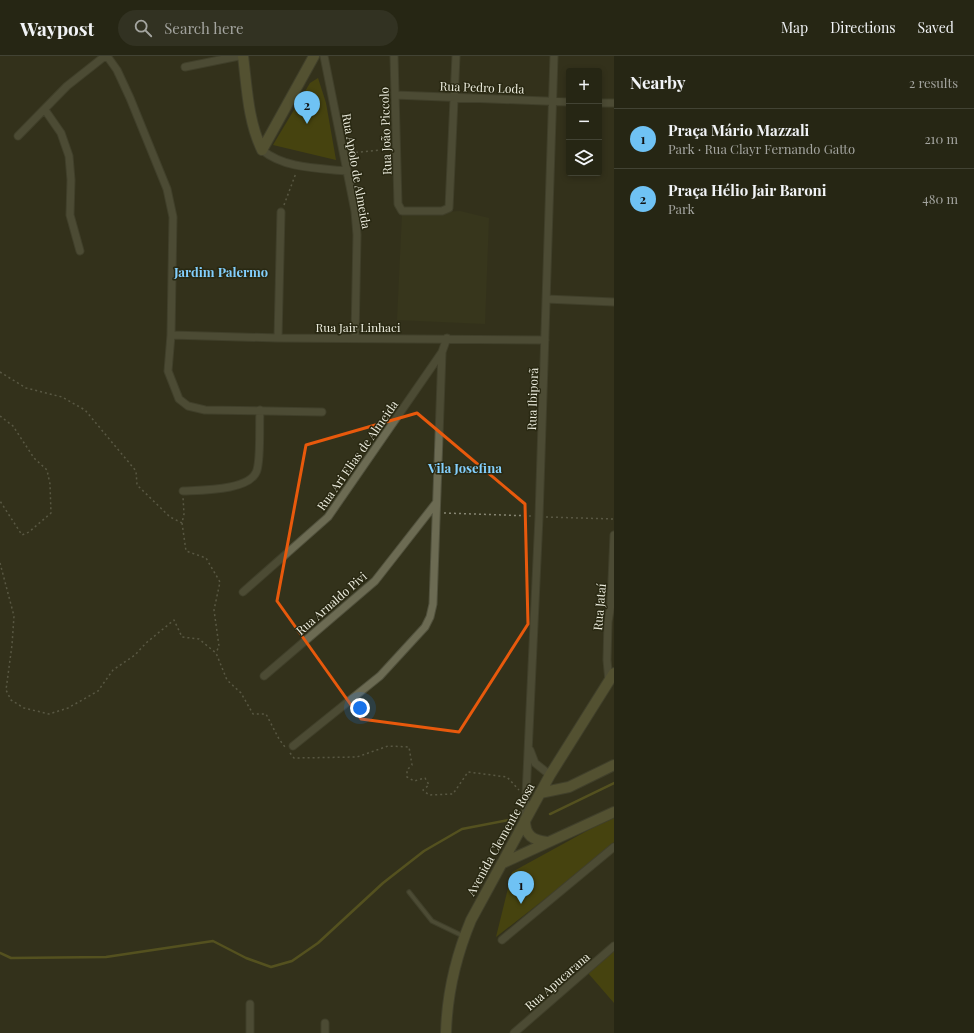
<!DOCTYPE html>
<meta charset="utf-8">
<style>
body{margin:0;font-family:"Playfair Display",serif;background:#323222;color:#f1f3f6}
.controls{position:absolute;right:12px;top:12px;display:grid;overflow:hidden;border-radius:4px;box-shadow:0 2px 6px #0003}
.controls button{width:36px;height:36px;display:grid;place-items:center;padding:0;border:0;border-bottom:1px solid #424334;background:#262614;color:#f1f3f6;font:20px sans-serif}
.you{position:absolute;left:360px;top:652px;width:14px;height:14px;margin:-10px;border:3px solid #fff;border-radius:50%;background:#1a73e8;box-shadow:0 0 0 6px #1a73e833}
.badge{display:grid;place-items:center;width:26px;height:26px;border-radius:50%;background:#6fc2f4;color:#111;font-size:13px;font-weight:700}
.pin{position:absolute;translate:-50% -33px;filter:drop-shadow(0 1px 2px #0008)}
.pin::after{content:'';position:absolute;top:21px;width:14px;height:12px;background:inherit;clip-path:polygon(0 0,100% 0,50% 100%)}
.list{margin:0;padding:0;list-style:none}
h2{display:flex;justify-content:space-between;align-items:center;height:52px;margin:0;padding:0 16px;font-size:17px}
h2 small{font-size:13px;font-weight:400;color:#a4a5a0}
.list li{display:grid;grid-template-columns:26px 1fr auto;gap:12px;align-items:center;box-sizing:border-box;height:60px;padding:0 16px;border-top:1px solid #424334}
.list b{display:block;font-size:15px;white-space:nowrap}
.list p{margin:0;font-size:13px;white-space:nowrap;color:#a4a5a0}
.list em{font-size:13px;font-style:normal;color:#a4a5a0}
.icon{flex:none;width:22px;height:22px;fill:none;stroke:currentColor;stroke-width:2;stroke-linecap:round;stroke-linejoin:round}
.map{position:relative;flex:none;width:614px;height:977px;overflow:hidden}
header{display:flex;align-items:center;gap:24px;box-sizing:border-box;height:56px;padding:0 20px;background:#262614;border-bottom:1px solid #424334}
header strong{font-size:19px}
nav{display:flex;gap:22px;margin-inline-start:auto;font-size:14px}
.search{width:280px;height:36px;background:#323222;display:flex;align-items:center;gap:10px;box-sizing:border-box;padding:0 14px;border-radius:22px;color:#a4a5a0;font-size:15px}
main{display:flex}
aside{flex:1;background:#262614}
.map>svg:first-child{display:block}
.built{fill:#3d3c1e}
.green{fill:#5e5900}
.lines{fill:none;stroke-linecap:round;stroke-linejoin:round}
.stream{stroke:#7d7824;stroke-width:2.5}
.lane-casing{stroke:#51513d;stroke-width:5.5}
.street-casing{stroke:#51513d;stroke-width:9}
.secondary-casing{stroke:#51513d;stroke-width:12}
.path{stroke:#878673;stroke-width:1.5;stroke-dasharray:2 3;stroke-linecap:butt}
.lane{stroke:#6c6b53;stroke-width:3.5}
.street{stroke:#6c6b53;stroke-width:7}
.secondary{stroke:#7b784c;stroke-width:10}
.marked{fill:none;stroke:#e8590c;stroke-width:3;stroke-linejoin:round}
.labels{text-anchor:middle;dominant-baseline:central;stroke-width:3;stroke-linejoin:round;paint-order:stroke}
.street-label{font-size:12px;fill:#ececde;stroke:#292812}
.neighbourhood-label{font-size:13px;font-weight:bold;fill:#83cffd;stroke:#292812}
</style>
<header>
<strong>Waypost</strong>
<div class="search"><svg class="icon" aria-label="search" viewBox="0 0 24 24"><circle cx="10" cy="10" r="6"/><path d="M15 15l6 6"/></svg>Search here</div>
<nav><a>Map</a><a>Directions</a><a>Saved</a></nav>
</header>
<main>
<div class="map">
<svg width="614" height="977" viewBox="0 0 614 977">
<rect width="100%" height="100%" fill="#33321b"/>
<path class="built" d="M460 155 489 162 485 268 397 264 402 158Z"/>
<path class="green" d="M318 22 326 47 336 104 273 89 310 27Z
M614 760V786L601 799 496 881 512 816Z
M614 895V947L588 917Z"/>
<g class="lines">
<path class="stream" d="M550 758 614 727
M0 897 11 902 106 901 213 885 246 902 271 911 292 905 318 887 383 827 424 795 462 773 514 763"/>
<defs>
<path id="lane" d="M409 836 432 865 463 880"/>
<path id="street" d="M107 0 117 14 130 42 167 133 173 161 171 279 168 315 179 343 188 350 205 354 322 356
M324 0 355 155 357 179 355 282
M394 0 398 148 402 155H442L449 152 456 0
M185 11 239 0
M395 39 569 46
M599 47H614
M45 54 61 77 69 100 71 124 70 159 80 195
M18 80 67 30 105 0
M262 94C285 113 319 112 347 115
M546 243 614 246
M171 279 278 282 545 284
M278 282 281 156
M183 435C201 434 251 435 257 414 261 400 259 370 260 354
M243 536 328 461 442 296
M264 620 375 525 436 447
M609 625 607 604 608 566 611 548 614 479
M293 690 380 620 425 571 430 561 433 548 442 296 447 282
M530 694 535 707 550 719
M525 761 539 461 554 0
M502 884 614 791
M250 948V977
M325 977V967
M514 977 614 890"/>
<path id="secondary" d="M243 0C247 32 248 65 262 94
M262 94 314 0
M540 737 569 731 614 709
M525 764C525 780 533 784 547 786
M503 807 614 756
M446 977C447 938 456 900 471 864L550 719 614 617"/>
</defs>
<use href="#lane" class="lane-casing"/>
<use href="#street" class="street-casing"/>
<use href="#secondary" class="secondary-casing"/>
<path class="path" d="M351 97 389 93
M284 149 296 117
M0 316 26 332 62 341 85 354 136 415 137 429 170 461 182 467 184 458 183 441
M0 360 13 370 34 402 47 414 50 428 51 457 29 476 22 479 0 445
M444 457 532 460
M546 461 614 463
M182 467 186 495 206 502 220 526 214 554 219 590 216 597
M0 507 14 560 12 589 6 634 11 644 24 652 49 658 68 652 98 635 113 614 135 599 146 587 174 564 182 581 199 583 216 597 227 624 241 637 253 658H266L279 683 285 691
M290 697 294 702 357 701 388 690 409 691 412 709 407 714V721L414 725 425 722 429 729 423 734 429 739 453 738 468 716 507 721 519 734"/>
<use href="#lane" class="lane"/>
<use href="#street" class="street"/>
<use href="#secondary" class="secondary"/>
</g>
<path d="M0 0H614V977H0ZM417 357 525 448 528 568 459 676 361 663 277 545 306 389Z" fill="#33321b" fill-opacity=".55" fill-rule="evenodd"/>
<path class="marked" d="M417 357 525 448 528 568 459 676 361 663 277 545 306 389Z"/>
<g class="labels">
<g class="street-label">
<text transform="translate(482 31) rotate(2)">Rua Pedro Loda</text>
<text transform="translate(385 75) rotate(-92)">Rua João Piccolo</text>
<text transform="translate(357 115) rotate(80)">Rua Apolo de Almeida</text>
<text x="358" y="271">Rua Jair Linhaci</text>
<text transform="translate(532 343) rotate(-88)">Rua Ibiporã</text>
<text transform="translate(357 399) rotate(-55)">Rua Ari Elias de Almeida</text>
<text transform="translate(331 547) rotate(-41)">Rua Arnaldo Pivi</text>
<text transform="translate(599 551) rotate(-85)">Rua Jataí</text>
<text transform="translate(500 783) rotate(-61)">Avenida Clemente Rosa</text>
<text transform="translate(557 925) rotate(-41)">Rua Apucarana</text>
</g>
<g class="neighbourhood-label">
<text x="221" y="215">Jardim Palermo</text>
<text x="465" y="411">Vila Josefina</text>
</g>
</g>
</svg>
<div class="controls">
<button>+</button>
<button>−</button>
<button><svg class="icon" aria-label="layers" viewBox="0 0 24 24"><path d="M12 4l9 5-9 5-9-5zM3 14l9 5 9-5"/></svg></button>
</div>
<div class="you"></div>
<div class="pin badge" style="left:521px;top:848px">1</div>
<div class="pin badge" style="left:307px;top:68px">2</div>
</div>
<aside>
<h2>Nearby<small>2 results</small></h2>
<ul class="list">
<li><span class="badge">1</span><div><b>Praça Mário Mazzali</b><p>Park · Rua Clayr Fernando Gatto</p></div><em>210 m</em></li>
<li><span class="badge">2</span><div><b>Praça Hélio Jair Baroni</b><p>Park</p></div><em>480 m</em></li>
</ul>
</aside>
</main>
